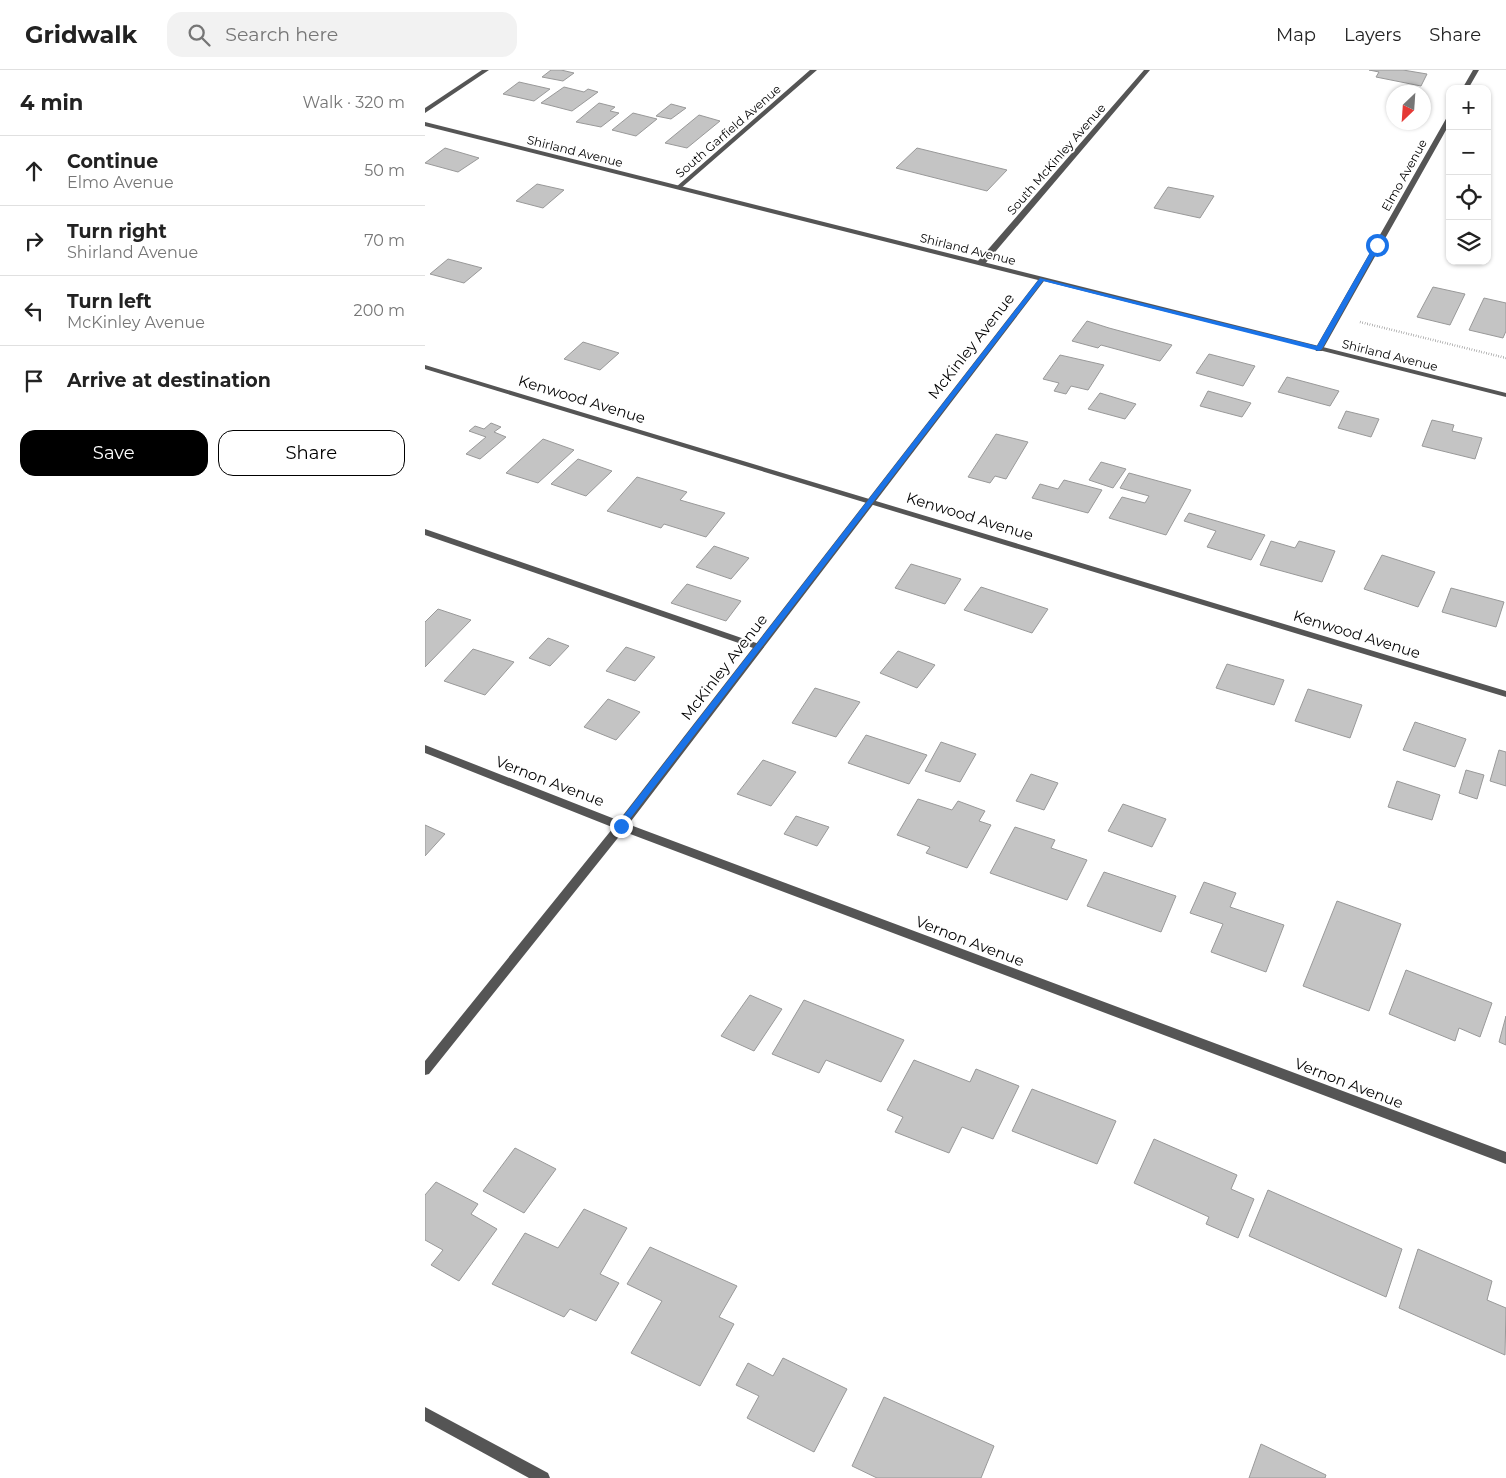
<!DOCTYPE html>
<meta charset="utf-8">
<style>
body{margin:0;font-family:Montserrat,sans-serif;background:#f2f2f2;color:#222}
.controls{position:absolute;right:15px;top:15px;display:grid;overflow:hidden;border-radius:10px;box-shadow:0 1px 4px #0004}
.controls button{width:45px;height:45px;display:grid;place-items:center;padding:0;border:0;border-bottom:1px solid #e0e0e0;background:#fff;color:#222;font:25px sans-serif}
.compass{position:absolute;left:961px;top:15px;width:45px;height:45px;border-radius:50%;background:#fff;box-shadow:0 1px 4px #0004;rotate:205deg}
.stop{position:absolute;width:15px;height:15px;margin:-11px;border:4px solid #1a73e8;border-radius:50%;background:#fff}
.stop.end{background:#1a73e8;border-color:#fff;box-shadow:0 1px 5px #0008}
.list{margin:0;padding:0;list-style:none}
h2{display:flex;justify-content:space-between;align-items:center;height:65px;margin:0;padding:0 20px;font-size:21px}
h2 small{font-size:16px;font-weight:400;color:#767676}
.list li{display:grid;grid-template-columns:32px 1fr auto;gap:15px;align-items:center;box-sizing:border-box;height:70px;padding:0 20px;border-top:1px solid #e0e0e0}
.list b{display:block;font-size:19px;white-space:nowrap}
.list p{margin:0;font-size:16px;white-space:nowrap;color:#767676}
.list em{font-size:16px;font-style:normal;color:#767676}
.actions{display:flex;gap:10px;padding:15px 20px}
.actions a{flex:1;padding:11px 0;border:1px solid #000;border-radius:15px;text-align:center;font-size:18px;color:#000}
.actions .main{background:#000;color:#fff}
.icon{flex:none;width:28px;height:28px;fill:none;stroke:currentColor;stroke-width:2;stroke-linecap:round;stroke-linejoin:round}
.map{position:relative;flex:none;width:1081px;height:1408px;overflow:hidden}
header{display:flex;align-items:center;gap:30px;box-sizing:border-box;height:70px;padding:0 25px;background:#fff;border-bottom:1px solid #e0e0e0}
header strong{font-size:24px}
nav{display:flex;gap:28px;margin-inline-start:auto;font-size:18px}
.search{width:350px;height:45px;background:#f2f2f2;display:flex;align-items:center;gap:12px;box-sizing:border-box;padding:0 18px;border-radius:15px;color:#767676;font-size:19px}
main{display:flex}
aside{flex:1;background:#fff}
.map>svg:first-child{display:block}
.building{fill:#c4c4c4;stroke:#999}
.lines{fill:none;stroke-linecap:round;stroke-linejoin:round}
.path{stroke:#777;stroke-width:2.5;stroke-dasharray:0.5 2;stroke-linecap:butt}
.service{fill:#555;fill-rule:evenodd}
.minor{fill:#555;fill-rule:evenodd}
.tertiary{fill:#555;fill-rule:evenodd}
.route{fill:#1a73e8}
.labels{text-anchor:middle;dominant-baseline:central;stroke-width:4;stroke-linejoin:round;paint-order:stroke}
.far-street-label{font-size:12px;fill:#000;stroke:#fff}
.street-label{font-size:15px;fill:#000;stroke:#fff}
</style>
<header>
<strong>Gridwalk</strong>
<div class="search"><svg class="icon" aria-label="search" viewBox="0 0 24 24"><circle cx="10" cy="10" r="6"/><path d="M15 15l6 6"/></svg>Search here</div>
<nav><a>Map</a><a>Layers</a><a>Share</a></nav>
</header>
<main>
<aside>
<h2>4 min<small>Walk · 320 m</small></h2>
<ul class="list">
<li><svg class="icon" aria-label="ahead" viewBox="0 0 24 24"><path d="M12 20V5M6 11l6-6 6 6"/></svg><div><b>Continue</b><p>Elmo Avenue</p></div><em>50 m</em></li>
<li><svg class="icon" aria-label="right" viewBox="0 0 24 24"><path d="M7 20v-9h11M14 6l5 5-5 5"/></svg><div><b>Turn right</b><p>Shirland Avenue</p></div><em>70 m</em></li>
<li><svg class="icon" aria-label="left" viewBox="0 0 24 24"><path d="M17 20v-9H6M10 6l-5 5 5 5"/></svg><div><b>Turn left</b><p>McKinley Avenue</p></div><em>200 m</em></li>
<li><svg class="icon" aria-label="arrive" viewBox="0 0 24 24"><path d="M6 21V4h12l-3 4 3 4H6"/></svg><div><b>Arrive at destination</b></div></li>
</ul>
<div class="actions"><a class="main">Save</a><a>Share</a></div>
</aside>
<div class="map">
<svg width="1081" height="1408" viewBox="0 0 1081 1408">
<rect width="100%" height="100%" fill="#fff"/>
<path class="building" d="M126 0H136L149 3 138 11 117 7Z
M944 0H978L1002 4 996 16 951 7 954 2Z
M94 12 125 19 109 31 78 24Z
M139 17 159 22 163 19 173 22 147 41 116 33Z
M174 33 190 37 185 41 194 43 176 57 151 52Z
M246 34 261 38 246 49 231 46Z
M208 43 232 49 211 66 187 60Z
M274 45 295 51 262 78 240 73Z
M20 78 54 88 33 102 0 93Z
M492 78 582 100 562 121 471 98Z
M112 114 139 120 118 138 91 131Z
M743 117 789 126 775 148 729 138Z
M23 189 57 198 39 213 5 204Z
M1008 217 1040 224 1025 255 992 247Z
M1059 228 1081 233V261L1078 268 1044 260Z
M662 251 684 258 747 275 735 291 676 275 673 278 647 271Z
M158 272 194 283 175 300 139 289Z
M784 284 830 296 818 316 771 303Z
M635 285 679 295 663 320 646 316 641 324 629 321 634 313 618 309Z
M862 307 914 321 905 336 853 322Z
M783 321 826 333 817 347 775 336Z
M675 323 711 334 700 349 663 339Z
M921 341 954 349 946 367 913 358Z
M1007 350 1029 355 1027 361 1057 368 1050 389 997 376Z
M66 353 76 357 69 362 81 367 55 389 41 384 61 367 44 361 50 356 59 359Z
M571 364 603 372 581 409 570 406 565 413 543 407Z
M118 369 149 380 113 413 81 403Z
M153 389 187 401 161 426 126 414Z
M676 392 701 399 688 418 664 410Z
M704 403 766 420 741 465 684 448 697 427 720 433 724 426 695 418Z
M212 407 262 422 255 430 300 443 281 467 239 454 236 458 182 441Z
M639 410 677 420 663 443 607 428 615 414 633 419Z
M764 443 840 465 826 490 782 477 791 461 759 451Z
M846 471 870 478 874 471 910 481 897 512 835 495Z
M289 476 324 488 306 509 271 497Z
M957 485 1010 502 993 537 939 519Z
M486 494 536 509 520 534 470 518Z
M262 514 316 531 301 551 246 533Z
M556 517 623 539 607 563 539 540Z
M1026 518 1079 532 1071 557 1017 542Z
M13 539 46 550 0 597V552Z
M123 568 144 576 125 596 104 588Z
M201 577 230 587 210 611 181 601Z
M48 579 89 592 60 625 19 611Z
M473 581 510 595 492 618 455 603Z
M802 594 859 610 849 635 791 618Z
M390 618 435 632 411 667 367 653Z
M883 619 937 635 925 668 870 651Z
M183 629 215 642 191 670 159 657Z
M990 652 1041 669 1030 697 978 680Z
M441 665 502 685 484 714 423 693Z
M516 672 551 684 535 712 500 701Z
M1074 680 1081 682V716L1065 711Z
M338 690 371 702 346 736 312 724Z
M1041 700 1059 705 1052 729 1034 723Z
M606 704 633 713 619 740 591 731Z
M972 711 1015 725 1007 750 963 737Z
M493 729 527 740 533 731 560 741 554 751 566 755 542 798 501 783 505 777 472 765Z
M698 734 741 749 727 777 683 761Z
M371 746 404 757 392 776 359 764Z
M0 755 20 764 0 786Z
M590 757 630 770 626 778 662 790 642 830 565 803Z
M679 802 751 826 736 862 662 836Z
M779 812 811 823 805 837 859 855 841 902 786 882 798 854 765 843Z
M912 831 976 854 944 941 878 916Z
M981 900 1067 933 1055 967 1034 958 1030 971 964 944Z
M325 925 357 939 329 981 296 966Z
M379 930 479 970 456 1012 401 990 394 1003 347 984Z
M1081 946V975L1074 972Z
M489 990 545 1012 551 999 594 1016 568 1069 537 1057 524 1083 470 1062 478 1047 462 1040Z
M607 1019 691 1051 672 1094 587 1061Z
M729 1069 812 1105 806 1119 829 1129 813 1168 781 1154 784 1147 709 1113Z
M90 1078 131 1099 99 1143 58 1121Z
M11 1112 53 1134 46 1144 72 1159 34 1211 6 1195 18 1180 0 1170V1125Z
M843 1120 977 1179 961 1227 824 1166Z
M159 1139 202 1158 175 1204 194 1213 171 1251 145 1239 139 1247 67 1214 100 1163 133 1178Z
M225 1177 312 1216 294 1247 309 1254 275 1316 206 1283 237 1231 202 1214Z
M993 1179 1067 1211 1062 1230 1081 1238 1080 1285 974 1238Z
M358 1288 422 1319 389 1382 322 1348 334 1326 311 1315 323 1293 348 1306Z
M459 1327 569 1376 556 1408H452L427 1396Z
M836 1374 901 1405 900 1408H824Z"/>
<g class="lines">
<path class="path" d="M935 252 1081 288"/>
<path class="service" d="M0 459 337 575 339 577 337 579H331L0 465Z"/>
<path class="minor" d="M57 0H64L0 43V38Z
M385 0H392L255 119H251V117Z
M719 0H725L559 195H553V191Z
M1048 0H1054L1043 19H1037Z
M1025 45V53L898 279 897 281H891L890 279 1022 47Z
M0 295 1081 621V627L0 299Z
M0 675 200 753 1081 1082V1094L192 759 0 683Z
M0 1337 123 1403 125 1408H104L0 1351Z"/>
<path class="tertiary" d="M0 52 1081 323V327L619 211 200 759 4 1004 0 1005V991L192 753 613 210 0 56Z"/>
</g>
<path class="route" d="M950 174 955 175 897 279 894 281 618 211 198 758H193V753L615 208 892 276Z"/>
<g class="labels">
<g class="far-street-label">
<text transform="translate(303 61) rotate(-41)">South Garfield Avenue</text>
<text transform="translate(150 81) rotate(14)">Shirland Avenue</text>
<text transform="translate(631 89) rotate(-49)">South McKinley Avenue</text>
<text transform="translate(979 105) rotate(-61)">Elmo Avenue</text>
<text transform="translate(543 179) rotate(14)">Shirland Avenue</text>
<text transform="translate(965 285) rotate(14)">Shirland Avenue</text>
</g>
<g class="street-label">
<text transform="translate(546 276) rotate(-52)">McKinley Avenue</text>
<text transform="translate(157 329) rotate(17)">Kenwood Avenue</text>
<text transform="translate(545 446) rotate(17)">Kenwood Avenue</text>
<text transform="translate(932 564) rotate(17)">Kenwood Avenue</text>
<text transform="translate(299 597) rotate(-52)">McKinley Avenue</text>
<text transform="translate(125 711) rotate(21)">Vernon Avenue</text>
<text transform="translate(545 871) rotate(21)">Vernon Avenue</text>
<text transform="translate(924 1013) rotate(21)">Vernon Avenue</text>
</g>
</g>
</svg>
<div class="controls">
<button>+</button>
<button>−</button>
<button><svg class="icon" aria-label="locate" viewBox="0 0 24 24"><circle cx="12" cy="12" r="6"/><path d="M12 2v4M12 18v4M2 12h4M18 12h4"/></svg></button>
<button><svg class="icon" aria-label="layers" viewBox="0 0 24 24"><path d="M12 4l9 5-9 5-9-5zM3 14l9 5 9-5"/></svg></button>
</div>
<svg class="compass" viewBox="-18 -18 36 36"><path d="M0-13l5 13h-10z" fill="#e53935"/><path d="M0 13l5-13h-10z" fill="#767676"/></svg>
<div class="stop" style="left:952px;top:175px"></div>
<div class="stop end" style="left:196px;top:756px"></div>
</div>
</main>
